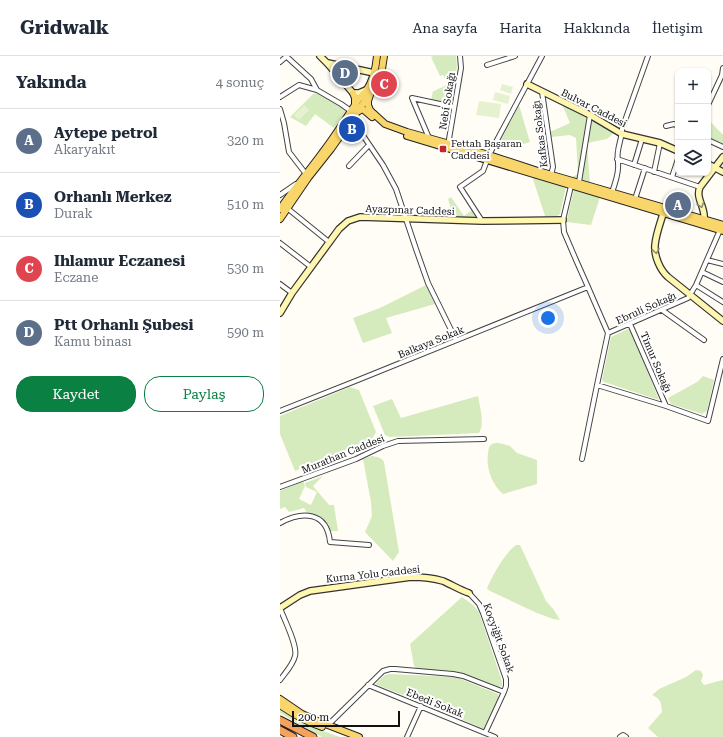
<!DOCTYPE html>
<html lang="tr">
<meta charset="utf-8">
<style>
body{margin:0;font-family:"Roboto Serif",serif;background:#f2f2f3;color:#1f2937}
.controls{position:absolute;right:12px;top:12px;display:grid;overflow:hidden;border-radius:8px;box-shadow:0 1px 3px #0004}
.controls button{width:36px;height:36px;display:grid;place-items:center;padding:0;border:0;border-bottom:1px solid #e0e1e3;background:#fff;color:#1f2937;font:20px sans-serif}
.scale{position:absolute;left:12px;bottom:10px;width:108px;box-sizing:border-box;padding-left:4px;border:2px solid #111;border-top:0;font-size:11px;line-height:14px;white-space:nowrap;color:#111;-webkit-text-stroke:3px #fff;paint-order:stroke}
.you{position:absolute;left:268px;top:262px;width:14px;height:14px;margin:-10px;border:3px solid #fff;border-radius:50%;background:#1a73e8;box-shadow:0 0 0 6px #1a73e833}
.badge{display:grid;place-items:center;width:26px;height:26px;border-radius:50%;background:#0b8043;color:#fff;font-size:13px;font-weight:700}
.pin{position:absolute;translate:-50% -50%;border:2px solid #fff;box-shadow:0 1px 4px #0006}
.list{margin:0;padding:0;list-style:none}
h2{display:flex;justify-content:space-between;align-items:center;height:52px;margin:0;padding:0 16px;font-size:17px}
h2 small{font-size:13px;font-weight:400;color:#747a83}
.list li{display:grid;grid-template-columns:26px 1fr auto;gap:12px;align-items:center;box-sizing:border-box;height:64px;padding:0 16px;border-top:1px solid #e0e1e3}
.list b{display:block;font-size:15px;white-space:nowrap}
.list p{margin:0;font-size:13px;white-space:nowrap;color:#747a83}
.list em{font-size:13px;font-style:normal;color:#747a83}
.actions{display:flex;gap:8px;padding:12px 16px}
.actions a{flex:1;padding:9px 0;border:1px solid #0b8043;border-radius:16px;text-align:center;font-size:14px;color:#0b8043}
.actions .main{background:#0b8043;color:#fff}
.icon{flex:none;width:22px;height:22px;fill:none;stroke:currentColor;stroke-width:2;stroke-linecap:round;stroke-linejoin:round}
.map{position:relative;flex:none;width:443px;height:681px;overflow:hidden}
header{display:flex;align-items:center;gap:24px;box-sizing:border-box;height:56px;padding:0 20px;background:#fff;border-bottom:1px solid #e0e1e3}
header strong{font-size:19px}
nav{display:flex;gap:22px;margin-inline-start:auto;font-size:14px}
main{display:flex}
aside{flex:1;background:#fff}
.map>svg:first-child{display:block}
.green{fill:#d5ebbd}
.pitch{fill:#e6f2cf}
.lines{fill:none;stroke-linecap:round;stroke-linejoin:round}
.street-casing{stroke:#444;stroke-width:6}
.secondary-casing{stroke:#333;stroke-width:8}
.primary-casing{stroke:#222;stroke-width:8}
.highway-casing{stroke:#222;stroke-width:9}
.street{stroke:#fff;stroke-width:4}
.secondary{stroke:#fff6b0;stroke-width:5.5}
.primary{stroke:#f9d66b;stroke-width:6}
.highway{stroke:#f5a25d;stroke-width:7}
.oneway{stroke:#948f68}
.poi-dot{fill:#c4262e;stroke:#fff;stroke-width:1.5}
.labels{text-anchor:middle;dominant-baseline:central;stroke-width:4;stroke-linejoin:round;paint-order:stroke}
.street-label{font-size:10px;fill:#111;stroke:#fff}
.poi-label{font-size:10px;fill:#111;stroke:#fff;text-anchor:start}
</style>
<header>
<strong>Gridwalk</strong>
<nav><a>Ana sayfa</a><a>Harita</a><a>Hakkında</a><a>İletişim</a></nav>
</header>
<main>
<aside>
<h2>Yakında<small>4 sonuç</small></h2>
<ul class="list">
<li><span class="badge" style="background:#5c6f8a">A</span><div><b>Aytepe petrol</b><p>Akaryakıt</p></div><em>320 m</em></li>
<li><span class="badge" style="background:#1a4fb4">B</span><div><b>Orhanlı Merkez</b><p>Durak</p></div><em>510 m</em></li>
<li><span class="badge" style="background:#e0444e">C</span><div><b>Ihlamur Eczanesi</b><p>Eczane</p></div><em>530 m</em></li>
<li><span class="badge" style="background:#5c6f8a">D</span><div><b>Ptt Orhanlı Şubesi</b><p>Kamu binası</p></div><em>590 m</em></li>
</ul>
<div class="actions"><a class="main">Kaydet</a><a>Paylaş</a></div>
</aside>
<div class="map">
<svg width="443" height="681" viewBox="0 0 443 681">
<rect width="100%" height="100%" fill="#fffdf5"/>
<path class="green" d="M153 0H176L177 10 172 48 151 44 153 35H154L169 28 163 19 160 20 151 1Z
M37 37 65 53 66 55 54 72 35 58 26 70 10 61 33 38Z
M282 48 308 61 298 123 292 121 298 118 296 82 290 79 271 81 270 76 290 67Z
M239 49 250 86 237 90 221 84Z
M428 63 442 78H443V88L428 81Z
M312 64 335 76 327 83 307 87 310 128 301 124 307 87Z
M252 120 286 131 280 158 277 160H265Z
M294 133 320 141 311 169 287 166V163Z
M171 141 184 160 192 154 197 162 173 160 168 143Z
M146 229 155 248 106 262 112 277 83 287 73 262 100 252Z
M350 272 379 344 324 326 322 324 331 281Z
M423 320 434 324 427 355 422 358 391 348 388 342 417 326Z
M70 331 79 334 96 376 92 383 15 415 0 378V360Z
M198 340C200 352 205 367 199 377L110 381 105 379 93 350 112 343 121 362Z
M218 387 223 388 230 390 237 397 257 404V428L223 438C211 427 206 412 208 397 209 393 208 390 212 388 214 387 216 387 218 387Z
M92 400C97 401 101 401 104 406L119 496 113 505 85 476 92 460 91 446 83 403Z
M43 420 33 430 49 449H54L58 475H49L48 472 44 467 28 458 24 452 9 456 5 451 0 453V435L23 425 25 430 19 443 31 449 37 436 26 431 25 427Z
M236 489H240L266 545 274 554 280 564 273 563 257 557 210 535 207 532C213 519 224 498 236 489Z
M182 541 193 549 199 556 221 622 222 626V630L219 631 173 615 137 613 134 610 130 588Z
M416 614 421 615 423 619 421 625 424 629 443 624V681H378L368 672 382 656C381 646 381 643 372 639L379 633 406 621Z
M110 618 176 621 218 638 219 641 206 670 204 673 158 653 95 628 105 619Z
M0 654C18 666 39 674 60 681H42L0 657Z"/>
<path class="pitch" d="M222 28 233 31 231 38 220 34Z
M215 36 230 40 228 48 213 44Z
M199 45 221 48 219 62 196 59Z
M24 49 29 54 19 64 14 59Z"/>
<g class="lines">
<defs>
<path id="street" d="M7 1 31 23 37 34 61 48 71 55
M0 6 7 0
M207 9 235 0
M262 36 273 111 271 119
M0 41 19 29 37 34
M132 42 149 82
M132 42 174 51
M428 49 442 19 443 12
M0 53 4 67 9 96 26 118
M71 66 82 78 103 109 116 133 136 193 148 227 176 284
M386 70 394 68 398 70
M428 84 443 91
M168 89 181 12 180 0
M337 103 420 131
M354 109 362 83
M69 110 89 89
M374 116 380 87
M392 121 398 103
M299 126 310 59
M291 130 283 164 284 176 296 204 308 231 328 277 317 329 386 350 428 365 443 303
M0 139 16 128
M331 139C334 131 339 116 338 108 338 103 337 100 338 95 339 87 342 81 342 73L368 0
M355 143 365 112
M7 152 49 186
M202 165 180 131 203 115 209 99 262 0
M0 187 31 211
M427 204 443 208
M422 216 443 226
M0 228 12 237
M416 229 443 246
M382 254 424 284
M350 268 386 350
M328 277 408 242 416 229 440 174
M0 355 78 324 308 231
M302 403 317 329
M0 431 76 403 103 390 118 385 204 383
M0 467C22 455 47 455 50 486L89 489
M189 537 199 548 203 557 226 623V630L224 636 205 677
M0 624C5 617 13 609 15 600 18 590 4 563 0 552
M88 629 215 681
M48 669 103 615 110 613H115L173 618 183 620 224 636
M127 681 141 650
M340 681 343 679 346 681"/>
<path id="secondary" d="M40 0 47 7 73 37H79L86 34
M48 7 94 17
M247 28 310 59 342 78 380 87 398 95
M428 108 443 116
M383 158C380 168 376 178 375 189 374 200 380 214 388 221L443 265
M424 164C426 151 415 143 420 131L443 101
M0 257 12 237 59 173 68 165 80 161 202 165 283 164
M0 552 20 539 30 535 131 521C142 521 153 522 163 525 172 529 180 534 189 537"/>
<path id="primary" d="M73 37 75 42V49
M90 39 88 45V49L90 54 93 57 105 68 127 76 209 99 258 115 443 169
M79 55 82 53 84 54 92 61
M127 80 443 175
M0 153C13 134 28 116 42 97 54 82 64 65 75 49 78 43 82 39 86 35 93 25 96 11 97 0
M0 163 28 122 51 93 92 35 102 13 104 0
M0 643 22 658 35 664 79 681
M0 649C13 658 27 666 42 671"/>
<path id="highway" d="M0 664 33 681
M0 674 13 681"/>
</defs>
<use href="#street" class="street-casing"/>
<use href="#secondary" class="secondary-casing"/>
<use href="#primary" class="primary-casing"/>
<use href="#highway" class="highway-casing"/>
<use href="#street" class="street"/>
<use href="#secondary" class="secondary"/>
<use href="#primary" class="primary"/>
<use href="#highway" class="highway"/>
</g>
<defs><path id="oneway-chevron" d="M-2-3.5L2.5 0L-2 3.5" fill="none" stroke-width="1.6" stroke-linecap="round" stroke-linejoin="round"/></defs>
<g class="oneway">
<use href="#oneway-chevron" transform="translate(421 149) rotate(71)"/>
<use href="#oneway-chevron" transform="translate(376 195) rotate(81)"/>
</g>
<rect class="poi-dot" x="159" y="89" width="8" height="8" rx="2"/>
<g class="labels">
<g class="street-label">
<text transform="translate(167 45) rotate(-81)">Nebi Sokağı</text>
<text transform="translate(314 52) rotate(27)">Bulvar Caddesi</text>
<text transform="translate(260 78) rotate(-97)">Kafkas Sokağı</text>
<text transform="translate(130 154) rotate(2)">Ayazpınar Caddesi</text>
<text transform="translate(366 252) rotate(-24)">Ebruli Sokağı</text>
<text transform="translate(151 286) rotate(-22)">Balkaya Sokak</text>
<text transform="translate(376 306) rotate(67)">Timur Sokağı</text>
<text transform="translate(63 398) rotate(-22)">Murathan Caddesi</text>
<text transform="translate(93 518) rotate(-6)">Kurna Yolu Caddesi</text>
<text transform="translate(219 582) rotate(70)">Koçyiğit Sokak</text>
<text transform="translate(155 647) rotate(22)">Ebedi Sokak</text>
</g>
<g class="poi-label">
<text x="171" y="87">Fettah Başaran<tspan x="171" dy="12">Caddesi</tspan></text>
</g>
</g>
</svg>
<div class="controls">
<button>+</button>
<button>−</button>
<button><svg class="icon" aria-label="layers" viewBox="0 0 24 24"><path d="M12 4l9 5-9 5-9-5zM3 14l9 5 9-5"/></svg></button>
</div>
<div class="scale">200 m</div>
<div class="you"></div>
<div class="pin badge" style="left:398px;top:149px;background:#5c6f8a">A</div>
<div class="pin badge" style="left:72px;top:73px;background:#1a4fb4">B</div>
<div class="pin badge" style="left:104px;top:28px;background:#e0444e">C</div>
<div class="pin badge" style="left:65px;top:17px;background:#5c6f8a">D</div>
</div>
</main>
